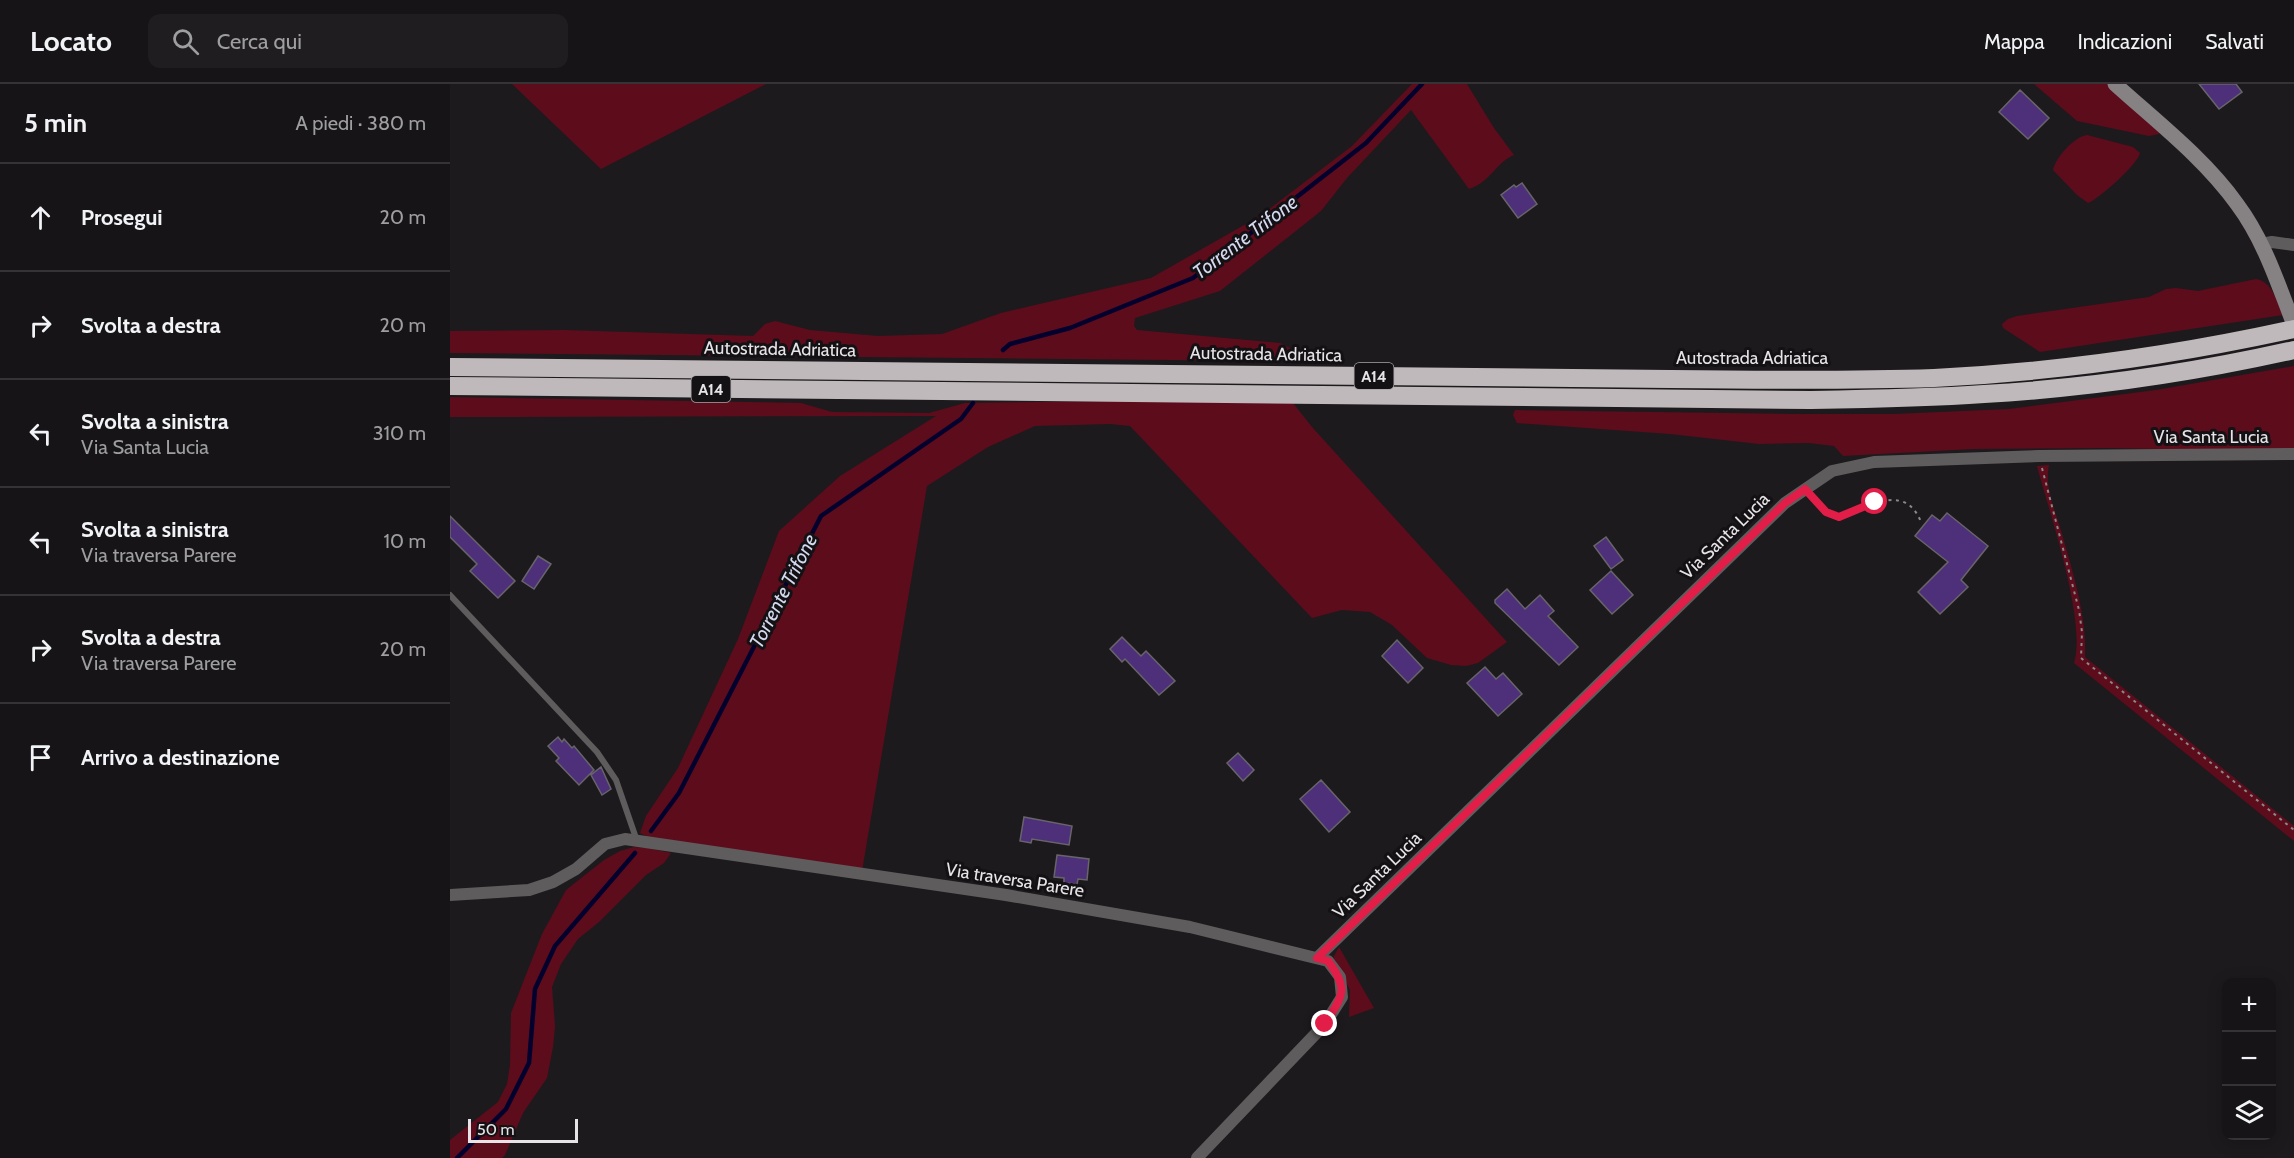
<!DOCTYPE html>
<html lang="it">
<meta charset="utf-8">
<style>
body{margin:0;font-family:Cabin,sans-serif;background:#1f1d1f;color:#f1f3f6}
.controls{position:absolute;right:18px;bottom:18px;display:grid;overflow:hidden;border-radius:12px;box-shadow:0 3px 15px #0003}
.controls button{width:54px;height:54px;display:grid;place-items:center;padding:0;border:0;border-bottom:2px solid #353335;background:#161416;color:#f1f3f6;font:30px sans-serif}
.scale{position:absolute;left:18px;bottom:15px;width:110px;box-sizing:border-box;padding-left:6px;border:3px solid #e6e4e6;border-top:0;font-size:16px;line-height:21px;white-space:nowrap;color:#e6e4e6;-webkit-text-stroke:4px #141114;paint-order:stroke}
.stop{position:absolute;width:18px;height:18px;margin:-14px;border:4px solid #e11d48;border-radius:50%;background:#fff}
.stop.end{background:#e11d48;border-color:#fff;box-shadow:0 2px 6px #0008}
.list{margin:0;padding:0;list-style:none}
h2{display:flex;justify-content:space-between;align-items:center;height:78px;margin:0;padding:0 24px;font-size:26px}
h2 small{font-size:20px;font-weight:400;color:#9e9ea1}
.list li{display:grid;grid-template-columns:39px 1fr auto;gap:18px;align-items:center;box-sizing:border-box;height:108px;padding:0 24px;border-top:2px solid #353335}
.list b{display:block;font-size:22px;white-space:nowrap}
.list p{margin:0;font-size:20px;white-space:nowrap;color:#9e9ea1}
.list em{font-size:20px;font-style:normal;color:#9e9ea1}
.icon{flex:none;width:33px;height:33px;fill:none;stroke:currentColor;stroke-width:2;stroke-linecap:round;stroke-linejoin:round}
.map{position:relative;flex:none;width:1844px;height:1074px;overflow:hidden}
header{display:flex;align-items:center;gap:36px;box-sizing:border-box;height:84px;padding:0 30px;background:#161416;border-bottom:2px solid #353335}
header strong{font-size:28px}
nav{display:flex;gap:33px;margin-inline-start:auto;font-size:21px}
.search{width:420px;height:54px;background:#1f1d1f;display:flex;align-items:center;gap:15px;box-sizing:border-box;padding:0 21px;border-radius:12px;color:#9e9ea1;font-size:22px}
main{display:flex}
aside{flex:1;background:#161416}
.map>svg:first-child{display:block}
.green{fill:#5d0c1c}
.lines{fill:none;stroke-linecap:round;stroke-linejoin:round}
.stream{stroke:#04002e;stroke-width:4.5}
.building{fill:#4d2f7a;stroke:#67656a;stroke-width:1.5}
.path{stroke:#8a888a;stroke-width:2;stroke-dasharray:3 4.5;stroke-linecap:butt}
.service{stroke:#5f5c5d;stroke-width:6}
.minor{stroke:#5f5c5d;stroke-width:12}
.secondary{stroke:#868183;stroke-width:15}
.motorway{stroke:#bfb9bb;stroke-width:18}
.route{stroke:#e11d48;stroke-width:8}
.labels{text-anchor:middle;dominant-baseline:central;stroke-width:6;stroke-linejoin:round;paint-order:stroke}
.shield{fill:#141114;stroke:#a7a5a7;stroke-width:1.5}
.shield-label{font-size:16px;font-weight:bold;fill:#e6e4e6}
.street-label{font-size:18px;fill:#e6e4e6;stroke:#141114}
.water-label{font-size:20px;font-style:italic;fill:#d3d9ef;stroke:#141114}
</style>
<header>
<strong>Locato</strong>
<div class="search"><svg class="icon" aria-label="search" viewBox="0 0 24 24"><circle cx="10" cy="10" r="6"/><path d="M15 15l6 6"/></svg>Cerca qui</div>
<nav><a>Mappa</a><a>Indicazioni</a><a>Salvati</a></nav>
</header>
<main>
<aside>
<h2>5 min<small>A piedi · 380 m</small></h2>
<ul class="list">
<li><svg class="icon" aria-label="ahead" viewBox="0 0 24 24"><path d="M12 20V5M6 11l6-6 6 6"/></svg><div><b>Prosegui</b></div><em>20 m</em></li>
<li><svg class="icon" aria-label="right" viewBox="0 0 24 24"><path d="M7 20v-9h11M14 6l5 5-5 5"/></svg><div><b>Svolta a destra</b></div><em>20 m</em></li>
<li><svg class="icon" aria-label="left" viewBox="0 0 24 24"><path d="M17 20v-9H6M10 6l-5 5 5 5"/></svg><div><b>Svolta a sinistra</b><p>Via Santa Lucia</p></div><em>310 m</em></li>
<li><svg class="icon" aria-label="left" viewBox="0 0 24 24"><path d="M17 20v-9H6M10 6l-5 5 5 5"/></svg><div><b>Svolta a sinistra</b><p>Via traversa Parere</p></div><em>10 m</em></li>
<li><svg class="icon" aria-label="right" viewBox="0 0 24 24"><path d="M7 20v-9h11M14 6l5 5-5 5"/></svg><div><b>Svolta a destra</b><p>Via traversa Parere</p></div><em>20 m</em></li>
<li><svg class="icon" aria-label="arrive" viewBox="0 0 24 24"><path d="M6 21V4h12l-3 4 3 4H6"/></svg><div><b>Arrivo a destinazione</b></div></li>
</ul>
</aside>
<div class="map">
<svg width="1844" height="1074" viewBox="0 0 1844 1074">
<rect width="100%" height="100%" fill="#1d1a1d"/>
<path class="green" d="M62 0H316L151 85Z
M962 0H1017L1044 44 1064 71C1045 79 1041 98 1019 105L961 26 897 94 871 127 770 207 685 234 684 242 687 246 830 259 852 270 827 277 0 269V247L114 246 303 252 315 240 325 237 360 246 428 252 492 250 551 229 701 194 810 132 902 62Z
M1584 0H1658L1710 46 1709 50 1699 52 1627 37Z
M1637 51 1683 63 1690 69C1688 80 1649 115 1638 119L1627 111 1603 86C1606 73 1624 53 1637 51Z
M1806 195C1823 198 1826 217 1833 231L1590 268 1553 244 1552 240 1558 235 1567 232 1699 213 1716 205 1726 204 1748 207Z
M1844 282V366L1838 367 1655 364 1523 365 1393 372 1384 362 1359 359 1309 360 1220 350 1067 339 1063 331 1065 326 1342 330H1444L1559 325 1706 306Z
M0 313 351 319 382 328 479 329 515 319 677 317 843 319 862 343 1057 558 1028 579 1016 582 1001 581 977 574 942 541 920 528 892 526 862 534 680 342 660 340 585 342 538 363 477 402 412 787 207 757 190 749 196 732 228 684 288 555 329 447 390 392 486 332 0 333Z
M1599 381C1594 403 1606 429 1612 450 1623 489 1637 533 1635 573L1844 742V757L1624 579C1637 538 1599 427 1587 382Z
M184 763 197 764 221 769 214 779 196 791 149 838 128 855 111 880 102 903 105 942 103 963 97 994 73 1029 55 1071 52 1074H0V1056L48 1018 57 1000 60 981 61 929 92 850 116 806 154 776 170 767Z
M889 863 924 924 899 933 900 906 883 874Z"/>
<g class="lines">
<path class="stream" d="M553 266 560 260 620 244 743 194 916 59 972 0
M201 747 229 709 371 432 511 335 523 319
M7 1074 56 1025 79 979 85 905 105 862 185 769"/>
</g>
<path class="building" d="M1749 0H1786L1792 8 1769 25Z
M1570 6 1599 34 1578 55 1549 28Z
M1072 99 1087 120 1068 134 1051 111 1064 101 1066 103Z
M1497 429 1538 462 1511 496 1518 503 1490 530 1468 508 1498 478 1465 452 1482 431 1490 437Z
M0 432 65 497 48 514 20 487 27 480 0 453Z
M1156 453 1173 476 1161 485 1144 462Z
M88 472 101 480 84 505 72 497Z
M1161 487 1183 511 1162 530 1140 506Z
M1057 505 1075 525 1090 511 1104 527 1098 532 1128 563 1109 581 1045 519V516Z
M672 553 691 572 696 567 725 597 709 611 675 575 672 578 660 565Z
M947 556 973 584 958 599 932 572Z
M1035 583 1046 595 1053 589 1072 610 1048 632 1017 599Z
M108 653 112 658 114 655 122 664 124 662 144 686 129 701 106 677 109 674 98 662Z
M788 669 804 686 793 697 777 679Z
M151 683 161 705 152 711 141 691Z
M871 696 900 728 879 748 850 715Z
M574 733 622 742 619 761 582 755 581 759 570 757Z
M607 771 639 775 637 796 628 795 627 800 614 799V794L604 793Z"/>
<g class="lines">
<path class="path" d="M1592 384 1629 526 1632 548 1631 574 1844 746
M1365 416 1376 428 1389 433C1416 426 1454 396 1471 438"/>
<path class="service" d="M0 511 147 668 166 696 187 757"/>
<path class="minor" d="M1811 160 1822 158 1844 161
M0 811 79 806 103 798 126 785 155 760 175 755 556 811 740 843 878 877 890 893 892 913 875 940 747 1074
M867 874 1335 419 1382 387 1424 378 1589 372 1844 370"/>
<path class="secondary" d="M1665 0C1707 38 1754 74 1787 120 1814 156 1828 200 1844 241"/>
<path class="motorway" d="M0 283 1220 295C1308 296 1396 297 1484 294 1605 288 1726 271 1844 245
M0 302 1361 316C1419 315 1476 314 1534 310 1638 304 1742 289 1844 266"/>
</g>
<g class="lines">
<path class="route" d="M875 940C892 912 900 906 878 877L867 874 1335 419 1355 405 1376 428 1389 433 1425 418"/>
</g>
<g class="labels">
<g class="shield">
<rect x="904.5" y="279" width="39" height="26" rx="4.5"/>
<rect x="241.5" y="292" width="39" height="26" rx="4.5"/>
</g>
<g class="shield-label">
<text x="924" y="292">A14</text>
<text x="261" y="305">A14</text>
</g>
<g class="street-label">
<text transform="translate(330 265) rotate(1)">Autostrada Adriatica</text>
<text transform="translate(816 270) rotate(1)">Autostrada Adriatica</text>
<text x="1302" y="274">Autostrada Adriatica</text>
<text x="1761" y="353">Via Santa Lucia</text>
<text transform="translate(1275 452) rotate(-44)">Via Santa Lucia</text>
<text transform="translate(927 791) rotate(-44)">Via Santa Lucia</text>
<text transform="translate(565 796) rotate(9)">Via traversa Parere</text>
</g>
<g class="water-label">
<text transform="translate(795 153) rotate(-37)">Torrente Trifone</text>
<text transform="translate(333 507) rotate(-63)">Torrente Trifone</text>
</g>
</g>
</svg>
<div class="controls">
<button>+</button>
<button>−</button>
<button><svg class="icon" aria-label="layers" viewBox="0 0 24 24"><path d="M12 4l9 5-9 5-9-5zM3 14l9 5 9-5"/></svg></button>
</div>
<div class="scale">50 m</div>
<div class="stop" style="left:1425px;top:418px"></div>
<div class="stop end" style="left:875px;top:940px"></div>
</div>
</main>
